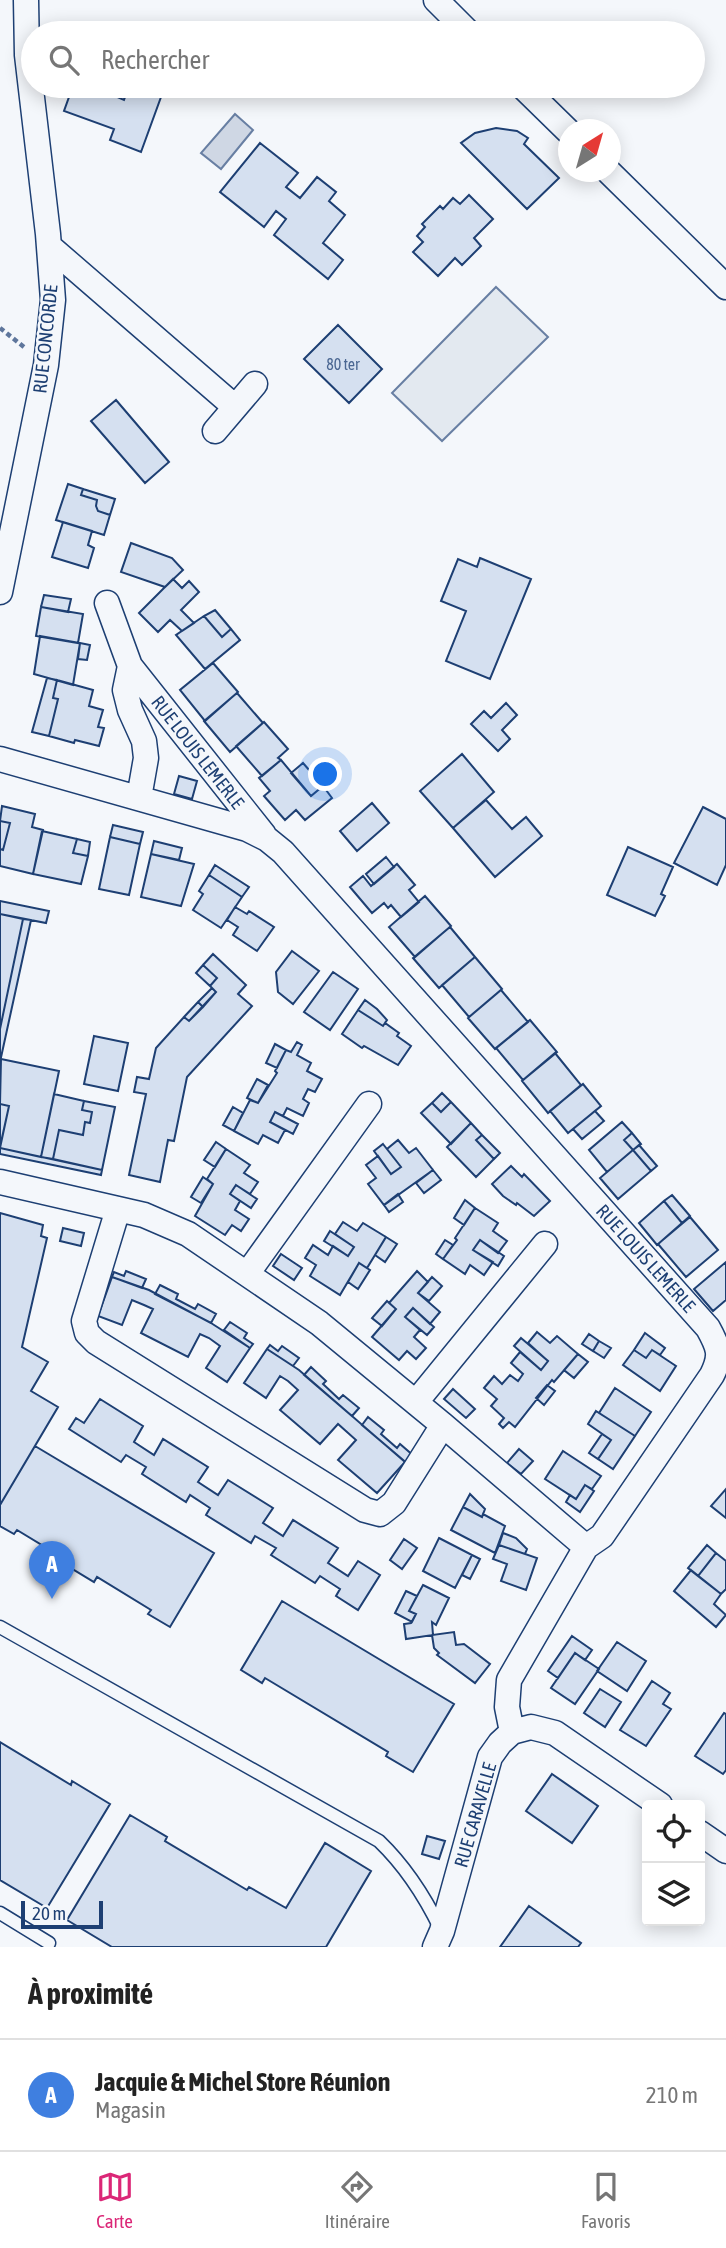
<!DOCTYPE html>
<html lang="fr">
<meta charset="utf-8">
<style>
body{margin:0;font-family:"Asap Condensed",sans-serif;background:#f2f2f2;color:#222}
.controls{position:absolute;right:21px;bottom:21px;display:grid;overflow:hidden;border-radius:7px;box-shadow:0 4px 18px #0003}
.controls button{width:63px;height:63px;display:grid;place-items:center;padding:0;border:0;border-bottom:2px solid #e0e0e0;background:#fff;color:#222;font:35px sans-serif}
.compass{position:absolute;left:558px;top:119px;width:63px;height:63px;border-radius:50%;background:#fff;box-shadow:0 4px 18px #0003;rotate:37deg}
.scale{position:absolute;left:21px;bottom:18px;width:82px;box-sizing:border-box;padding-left:7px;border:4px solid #1d3f73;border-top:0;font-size:19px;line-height:24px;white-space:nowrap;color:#1d3f73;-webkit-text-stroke:5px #f4f7fb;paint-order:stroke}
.you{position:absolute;left:326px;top:775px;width:24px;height:24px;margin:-18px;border:5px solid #fff;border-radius:50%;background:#1a73e8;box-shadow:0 0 0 10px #1a73e833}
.badge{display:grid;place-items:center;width:46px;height:46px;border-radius:50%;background:#db2777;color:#fff;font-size:23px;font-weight:700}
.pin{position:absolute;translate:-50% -58px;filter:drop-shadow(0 2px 4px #0008)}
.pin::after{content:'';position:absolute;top:37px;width:24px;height:21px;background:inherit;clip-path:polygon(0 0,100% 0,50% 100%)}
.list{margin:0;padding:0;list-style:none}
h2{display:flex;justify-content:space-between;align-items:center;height:91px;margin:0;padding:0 28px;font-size:30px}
h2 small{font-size:23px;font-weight:400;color:#767676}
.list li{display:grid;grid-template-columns:46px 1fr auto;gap:21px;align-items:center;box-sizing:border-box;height:112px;padding:0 28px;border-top:2px solid #e0e0e0}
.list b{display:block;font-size:26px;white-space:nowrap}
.list p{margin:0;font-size:23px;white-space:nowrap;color:#767676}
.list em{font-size:23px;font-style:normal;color:#767676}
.icon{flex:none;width:38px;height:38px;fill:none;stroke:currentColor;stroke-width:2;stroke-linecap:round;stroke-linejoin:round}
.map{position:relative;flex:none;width:726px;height:1947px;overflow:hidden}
.search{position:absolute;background:#fff;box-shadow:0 4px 18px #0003;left:21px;right:21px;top:21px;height:77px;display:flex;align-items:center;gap:18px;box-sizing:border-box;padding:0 24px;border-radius:38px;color:#767676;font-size:26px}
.sheet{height:203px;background:#fff}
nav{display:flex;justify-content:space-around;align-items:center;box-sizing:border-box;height:98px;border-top:2px solid #e0e0e0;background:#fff;font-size:19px;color:#767676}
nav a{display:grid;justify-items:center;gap:4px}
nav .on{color:#db2777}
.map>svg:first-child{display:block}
.green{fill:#e3e9f0;stroke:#687fa3;stroke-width:2}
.water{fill:#cfd7e4;stroke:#687fa3;stroke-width:2}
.building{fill:#d5e0f0;stroke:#1d3f73;stroke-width:2}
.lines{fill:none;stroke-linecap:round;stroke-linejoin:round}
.lane-casing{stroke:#1d3f73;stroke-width:15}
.street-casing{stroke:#1d3f73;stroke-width:27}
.path{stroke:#5e769c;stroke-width:4.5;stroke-dasharray:5 3.5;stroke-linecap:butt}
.lane{stroke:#f4f7fb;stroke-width:12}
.street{stroke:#f4f7fb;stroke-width:24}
.labels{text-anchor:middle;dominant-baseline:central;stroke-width:5;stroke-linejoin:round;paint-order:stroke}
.number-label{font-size:16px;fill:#4b6792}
.street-label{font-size:19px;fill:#1d3f73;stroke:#f4f7fb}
</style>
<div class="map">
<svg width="726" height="1947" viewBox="0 0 726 1947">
<rect width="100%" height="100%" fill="#f4f7fb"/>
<path class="green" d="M496 287 548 337 442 441 392 393Z"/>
<path class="water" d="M235 114 253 130 221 169 201 153Z"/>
<path class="building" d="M73 86H92L124 100 129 86H165L141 152 110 140 114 129 64 111Z
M496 128 517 131 528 138 524 144 559 178 527 209 461 143 475 133Z
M260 143 298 173 286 187 300 198 317 177 336 192 329 201 345 215 323 243 343 260 328 279 274 235 286 219 276 211 264 227 220 192Z
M469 195 493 219 474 238 481 246 462 265 455 258 438 276 413 252 423 242 417 236 425 227 422 224 440 206 443 209 453 198 460 204Z
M338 325 382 369 349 403 304 359Z
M116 400 169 462 145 483 91 421Z
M68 484 83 489 81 495 97 500 96 506 98 511 110 515 104 535 56 520Z
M83 489 115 499 110 515 98 511 96 506 97 500 81 495Z
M63 522 92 531 88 545 94 548 88 568 52 557Z
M131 543 172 558 183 570 165 587 121 572Z
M480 558 531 579 490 679 446 661 466 611 441 601 458 559 477 567Z
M173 579 182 588 189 581 199 592 181 610 194 623 182 631 170 620 158 632 139 613Z
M44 595 71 599 68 612 41 607Z
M41 607 83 614 78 643 36 636Z
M215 610 231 629 222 637 204 616Z
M204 616 222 637 231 629 240 640 205 669 176 635Z
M40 636 80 643 73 685 34 674Z
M80 643 90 645 87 660 78 659Z
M213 663 238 692 205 721 180 690Z
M47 678 57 680 53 698 58 699 49 736 32 732Z
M57 680 93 690 89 706 103 710 98 727 104 728 99 746 75 740 74 743 49 736 58 699 53 698Z
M237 693 263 723 230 752 204 721Z
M506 703 517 715 502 730 510 739 498 751 471 724 484 711 491 718Z
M264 722 288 749 278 758 281 760 262 776 236 746Z
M462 754 494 792 453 828 420 791Z
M281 760 311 796 323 786 332 798 305 820 296 810 285 820 264 796 270 791 259 778Z
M303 763 323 786 311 796 291 773Z
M179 776 197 781 192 799 174 794Z
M486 800 512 829 526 817 542 836 495 877 453 828Z
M372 803 389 823 357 851 340 831Z
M2 806 35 814 32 827 43 830 33 874 0 866V849L3 850 10 823 0 821Z
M703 807 726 819V865L717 885 674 863Z
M0 821 10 823 3 850 0 849Z
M113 825 143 832 140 844 110 837Z
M42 831 77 839 73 853 88 856 81 884 33 874Z
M110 837 140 844 129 895 99 889Z
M77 839 90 842 88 856 73 853Z
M154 841 182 848 179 860 151 854Z
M628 847 673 867 661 894 665 896 655 916 607 895Z
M151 854 194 864 181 906 141 897Z
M386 857 394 867 374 884 366 874Z
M397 864 415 885 409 890 419 902 401 917 391 905 388 908 384 903 372 913 350 887 363 876 371 886Z
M215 865 249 887 242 897 209 875Z
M209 875 242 897 221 928 193 910 203 894 199 891Z
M425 896 451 926 415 957 389 927Z
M0 901 49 911 46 923 0 914Z
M235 907 247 914 249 911 274 927 257 951 233 935 238 927 227 920Z
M0 914 23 919 0 1029Z
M23 919 31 920 0 1062V1029Z
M450 927 475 957 439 988 413 958Z
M292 951 319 971 293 1004 278 992 276 972Z
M213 954 246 985 238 994 252 1006 187 1077 174 1141 168 1140 160 1182 129 1175 146 1094 134 1092 137 1077 149 1079 156 1048 184 1017 189 1021 216 992 210 986 217 978 203 965Z
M475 957 502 989 469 1017 442 985Z
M203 965 217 978 210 986 196 973Z
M333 972 358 989 330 1030 304 1012Z
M212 988 216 992 203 1007 198 1002Z
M501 990 528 1022 495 1049 468 1018Z
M365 1000 377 1009 387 1020 383 1026 358 1010Z
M198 1002 203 1007 189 1021 184 1017Z
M358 1010 383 1026 385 1023 399 1033 397 1036 411 1046 398 1065 364 1046 362 1048 342 1034Z
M530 1020 557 1052 523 1080 496 1048Z
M94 1036 128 1043 118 1091 84 1084Z
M297 1042 302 1045 297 1055 311 1063 307 1071 322 1079 315 1092 308 1089 303 1099 309 1103 303 1116 287 1108 283 1116 275 1112 270 1122 285 1130 278 1143 263 1135 258 1144 234 1131 250 1100 258 1103 277 1073 275 1071 286 1050 291 1052Z
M275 1044 286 1050 277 1068 266 1063Z
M555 1053 581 1085 548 1113 522 1081Z
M1 1059 59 1071 41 1157 0 1148 9 1106 0 1104Z
M257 1079 268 1085 258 1103 247 1098Z
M583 1084 601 1106 568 1133 550 1111Z
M442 1093 451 1102 441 1112 432 1103Z
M54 1094 84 1101 82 1110 92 1112 90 1123 85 1122 83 1135 59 1130 53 1159 41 1157Z
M84 1101 115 1107 102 1170 53 1159 59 1130 83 1135 85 1122 90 1123 92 1112 82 1110Z
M451 1102 471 1123 451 1144 421 1113 432 1103 441 1112Z
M0 1104 9 1106 0 1147Z
M233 1107 243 1113 234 1131 223 1125Z
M595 1111 604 1121 582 1139 573 1129Z
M275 1112 298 1124 293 1134 270 1122Z
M622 1122 632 1133 624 1140 633 1150 607 1172 589 1150Z
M471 1123 482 1135 476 1140 494 1159 476 1177 447 1147Z
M632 1133 641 1144 633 1150 624 1140Z
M482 1135 500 1153 494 1159 476 1140Z
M398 1140 409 1153 416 1148 433 1170 384 1205 368 1184 376 1178 366 1165 378 1156 391 1174 401 1167 387 1149Z
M216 1142 226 1149 215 1167 204 1160Z
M383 1144 401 1167 391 1174 374 1151Z
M639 1145 657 1166 651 1171 633 1150Z
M0 1148 102 1170 101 1175 0 1154Z
M226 1149 250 1165 244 1173 258 1182 250 1194 236 1185 230 1194 240 1201 235 1210 249 1219 241 1231 232 1225 225 1235 195 1216 213 1184 207 1179Z
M633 1150 651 1171 618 1199 600 1178Z
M511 1166 522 1177 524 1174 550 1201 534 1216 517 1203 516 1205 503 1196 492 1184Z
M433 1170 441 1180 424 1193 416 1183Z
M203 1177 213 1184 201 1203 191 1197Z
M236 1185 257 1199 251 1208 230 1194Z
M398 1194 403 1202 389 1212 384 1205Z
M672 1195 690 1216 682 1223 664 1201Z
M465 1200 475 1208 464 1225 454 1218Z
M664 1201 682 1223 657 1245 639 1223Z
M475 1208 498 1223 493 1231 507 1241 498 1253 480 1240 473 1250 493 1262 484 1275 470 1265 465 1274 443 1259 457 1240 455 1238Z
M0 1213 43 1225 41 1236 47 1238 22 1347 48 1362 31 1391 58 1407 0 1505Z
M690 1217 718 1250 686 1277 658 1244Z
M343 1222 357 1231 363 1223 386 1237 367 1268 359 1263 340 1295 310 1276 316 1265 305 1258 313 1245 328 1255 333 1246 348 1256 354 1247 335 1234Z
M63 1228 84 1233 81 1246 60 1241Z
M330 1231 354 1247 348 1256 324 1241Z
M386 1237 397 1244 385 1262 375 1255Z
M445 1240 453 1245 443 1259 436 1254Z
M480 1240 504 1256 498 1266 473 1250Z
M281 1254 302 1268 294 1280 273 1266Z
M726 1262V1300L713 1311 694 1289Z
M359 1263 370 1270 358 1289 348 1282Z
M126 1271 146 1279 142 1288 112 1277 114 1272 124 1276Z
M417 1271 428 1282 418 1293 440 1312 430 1324 413 1308 405 1317 420 1330 414 1337 426 1348 416 1359 407 1351 399 1360 372 1337 396 1309 389 1303Z
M112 1277 149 1290 211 1323 250 1348 227 1382 206 1368 220 1346 209 1338 200 1334 188 1357 141 1333 153 1309 144 1305 132 1300 122 1325 98 1316Z
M432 1277 442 1286 429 1301 418 1293Z
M160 1285 178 1294 176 1299 195 1309 198 1304 216 1314 211 1323 155 1294Z
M387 1301 396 1309 382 1326 372 1318Z
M413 1308 434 1327 427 1335 405 1317Z
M230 1322 247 1333 244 1338 253 1344 250 1348 224 1330Z
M537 1332 550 1343 557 1336 578 1354 554 1382 552 1380 515 1427 509 1422 503 1428 499 1424 504 1418 491 1406 497 1399 484 1388 494 1376 502 1384 510 1375 518 1381 523 1374 511 1363 520 1352 541 1370 548 1361 528 1343Z
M645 1333 665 1348 660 1355 652 1350 646 1358 634 1350Z
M589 1334 599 1341 593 1351 582 1344Z
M521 1338 548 1361 541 1370 514 1346Z
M599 1341 611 1348 604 1358 593 1351Z
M270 1345 278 1351 282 1346 299 1358 293 1366 267 1349Z
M267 1349 299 1370 405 1462 377 1493 338 1460 356 1440 338 1424 320 1444 280 1410 298 1390 288 1381 280 1376 266 1398 244 1383Z
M634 1350 646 1358 652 1350 676 1366 660 1391 623 1365Z
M578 1354 588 1362 574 1378 564 1370Z
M311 1367 326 1381 323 1384 339 1399 343 1395 359 1408 352 1416 304 1375Z
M547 1385 555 1391 544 1405 536 1398Z
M615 1388 651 1412 635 1436 599 1413Z
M453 1389 475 1409 466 1418 444 1399Z
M100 1399 143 1426 134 1442 154 1455 163 1439 208 1467 198 1482 218 1495 228 1480 273 1508 263 1523 283 1536 293 1520 338 1548 328 1563 348 1576 358 1561 380 1575 358 1610 336 1596 340 1589 320 1576 315 1583 271 1555 276 1548 255 1536 251 1543 206 1515 210 1508 190 1495 186 1502 142 1474 146 1467 126 1455 121 1462 69 1429 76 1418 84 1423Z
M596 1411 635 1436 613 1469 598 1459 611 1440 588 1424Z
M368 1417 384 1430 381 1434 397 1448 400 1444 415 1457 409 1465 362 1425Z
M602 1434 611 1440 598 1459 589 1453Z
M35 1446 214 1553 170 1627 148 1614 151 1610 97 1577 94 1582 61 1562 63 1558 17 1530 14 1534 0 1526V1505Z
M519 1449 533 1461 521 1474 507 1463Z
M563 1451 601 1476 592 1489 585 1485 576 1499 545 1479Z
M585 1485 594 1491 580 1512 566 1502 570 1495 576 1499Z
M726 1489V1518L711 1506Z
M470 1494 485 1509 482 1517 463 1507Z
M463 1507 482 1517 483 1514 505 1526 495 1553 451 1530Z
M503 1533 516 1538 527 1549 525 1554 499 1545Z
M439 1538 472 1555 455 1588 423 1571Z
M404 1539 417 1548 402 1569 390 1560Z
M499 1545 537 1558 526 1590 501 1581 507 1564 493 1559Z
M707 1545 716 1553 698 1576 688 1568Z
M716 1553 726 1561V1589L721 1594 698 1576Z
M472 1555 480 1559 470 1579 462 1575Z
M691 1570 721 1594 714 1604 726 1615 716 1627 674 1591Z
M423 1585 449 1598 436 1625 432 1622 433 1635 406 1639 404 1624 411 1623 416 1614 409 1611Z
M406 1591 417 1596 409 1611 416 1614 412 1622 395 1613Z
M282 1601 454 1704 413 1772 386 1756 388 1752 265 1678 262 1683 241 1670Z
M454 1632 456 1645 464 1644 490 1664 475 1683 437 1655 439 1653 434 1648 432 1635Z
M572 1636 592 1650 585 1660 575 1653 558 1678 548 1671Z
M617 1642 646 1661 627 1691 597 1671Z
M575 1653 599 1669 575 1704 551 1688Z
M652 1681 670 1693 663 1704 671 1709 646 1746 620 1730Z
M600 1689 621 1702 605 1727 584 1713Z
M724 1713 726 1714V1770L723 1774 695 1756Z
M0 1742 71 1785 72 1781 110 1804 47 1908 0 1880Z
M552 1774 598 1806 572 1843 526 1811Z
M130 1815 167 1837 165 1841 247 1890 249 1887 286 1908 325 1843 371 1871 326 1947H112L67 1920Z
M427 1836 445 1841 439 1859 422 1854Z
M529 1906 581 1943 578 1947H500Z"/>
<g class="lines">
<defs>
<path id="lane" d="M0 1627 379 1841C405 1866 424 1895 440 1928
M0 1913 49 1943"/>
<path id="street" d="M436 0 469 33
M522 86 568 131
M609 172 726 287
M49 246 235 407
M215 431 255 384
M0 592 46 365 53 300 48 234 27 55 26 0
M107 603 130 666 125 690 130 710 144 741 146 758 139 798
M130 666 264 835
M0 759 247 829 267 839 283 852 708 1328C719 1348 722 1355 712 1375L602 1536 586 1547 509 1680 507 1707 512 1732
M0 1182 144 1215 188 1234 319 1323 443 1425 586 1547
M118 1209 84 1321 87 1333 96 1342 365 1510 380 1514 394 1503 443 1425
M247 1274 369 1104
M416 1402 545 1244
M700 1833 726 1851
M435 1947 442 1931 490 1757 500 1743 512 1732 531 1727 555 1733 660 1805"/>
</defs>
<use href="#lane" class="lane-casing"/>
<use href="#street" class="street-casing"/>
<path class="path" d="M0 328 24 347"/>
<use href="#lane" class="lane"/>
<use href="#street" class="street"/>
</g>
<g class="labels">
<g class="number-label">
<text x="343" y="364">80 ter</text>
</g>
<g class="street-label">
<text transform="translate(45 339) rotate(-84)">RUE CONCORDE</text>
<text transform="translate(198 752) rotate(52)">RUE LOUIS LEMERLE</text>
<text transform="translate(646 1258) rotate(48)">RUE LOUIS LEMERLE</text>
<text transform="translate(475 1815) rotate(-74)">RUE CARAVELLE</text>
</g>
</g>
</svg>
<div class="controls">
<button><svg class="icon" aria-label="locate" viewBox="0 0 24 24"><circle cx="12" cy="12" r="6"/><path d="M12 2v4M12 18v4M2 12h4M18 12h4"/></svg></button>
<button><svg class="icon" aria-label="layers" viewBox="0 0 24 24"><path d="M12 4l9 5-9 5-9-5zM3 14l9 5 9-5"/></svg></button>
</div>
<svg class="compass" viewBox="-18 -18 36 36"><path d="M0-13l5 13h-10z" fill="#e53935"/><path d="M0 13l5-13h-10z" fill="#767676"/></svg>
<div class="scale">20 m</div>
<div class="you"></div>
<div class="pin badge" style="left:52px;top:1599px;background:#3f7fe0">A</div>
<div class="search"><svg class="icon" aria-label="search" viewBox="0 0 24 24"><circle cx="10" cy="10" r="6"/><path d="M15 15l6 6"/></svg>Rechercher</div>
</div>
<section class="sheet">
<h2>À proximité<small></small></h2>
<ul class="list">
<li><span class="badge" style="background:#3f7fe0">A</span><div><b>Jacquie &amp; Michel Store Réunion</b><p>Magasin</p></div><em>210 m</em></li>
</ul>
</section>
<nav>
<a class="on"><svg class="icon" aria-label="map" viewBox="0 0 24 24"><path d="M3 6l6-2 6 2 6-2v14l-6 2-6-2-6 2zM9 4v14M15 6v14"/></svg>Carte</a>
<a><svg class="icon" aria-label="directions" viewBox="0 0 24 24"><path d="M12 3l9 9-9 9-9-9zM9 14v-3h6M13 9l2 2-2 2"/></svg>Itinéraire</a>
<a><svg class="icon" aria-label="saved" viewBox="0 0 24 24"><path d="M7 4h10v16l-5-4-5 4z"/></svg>Favoris</a>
</nav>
